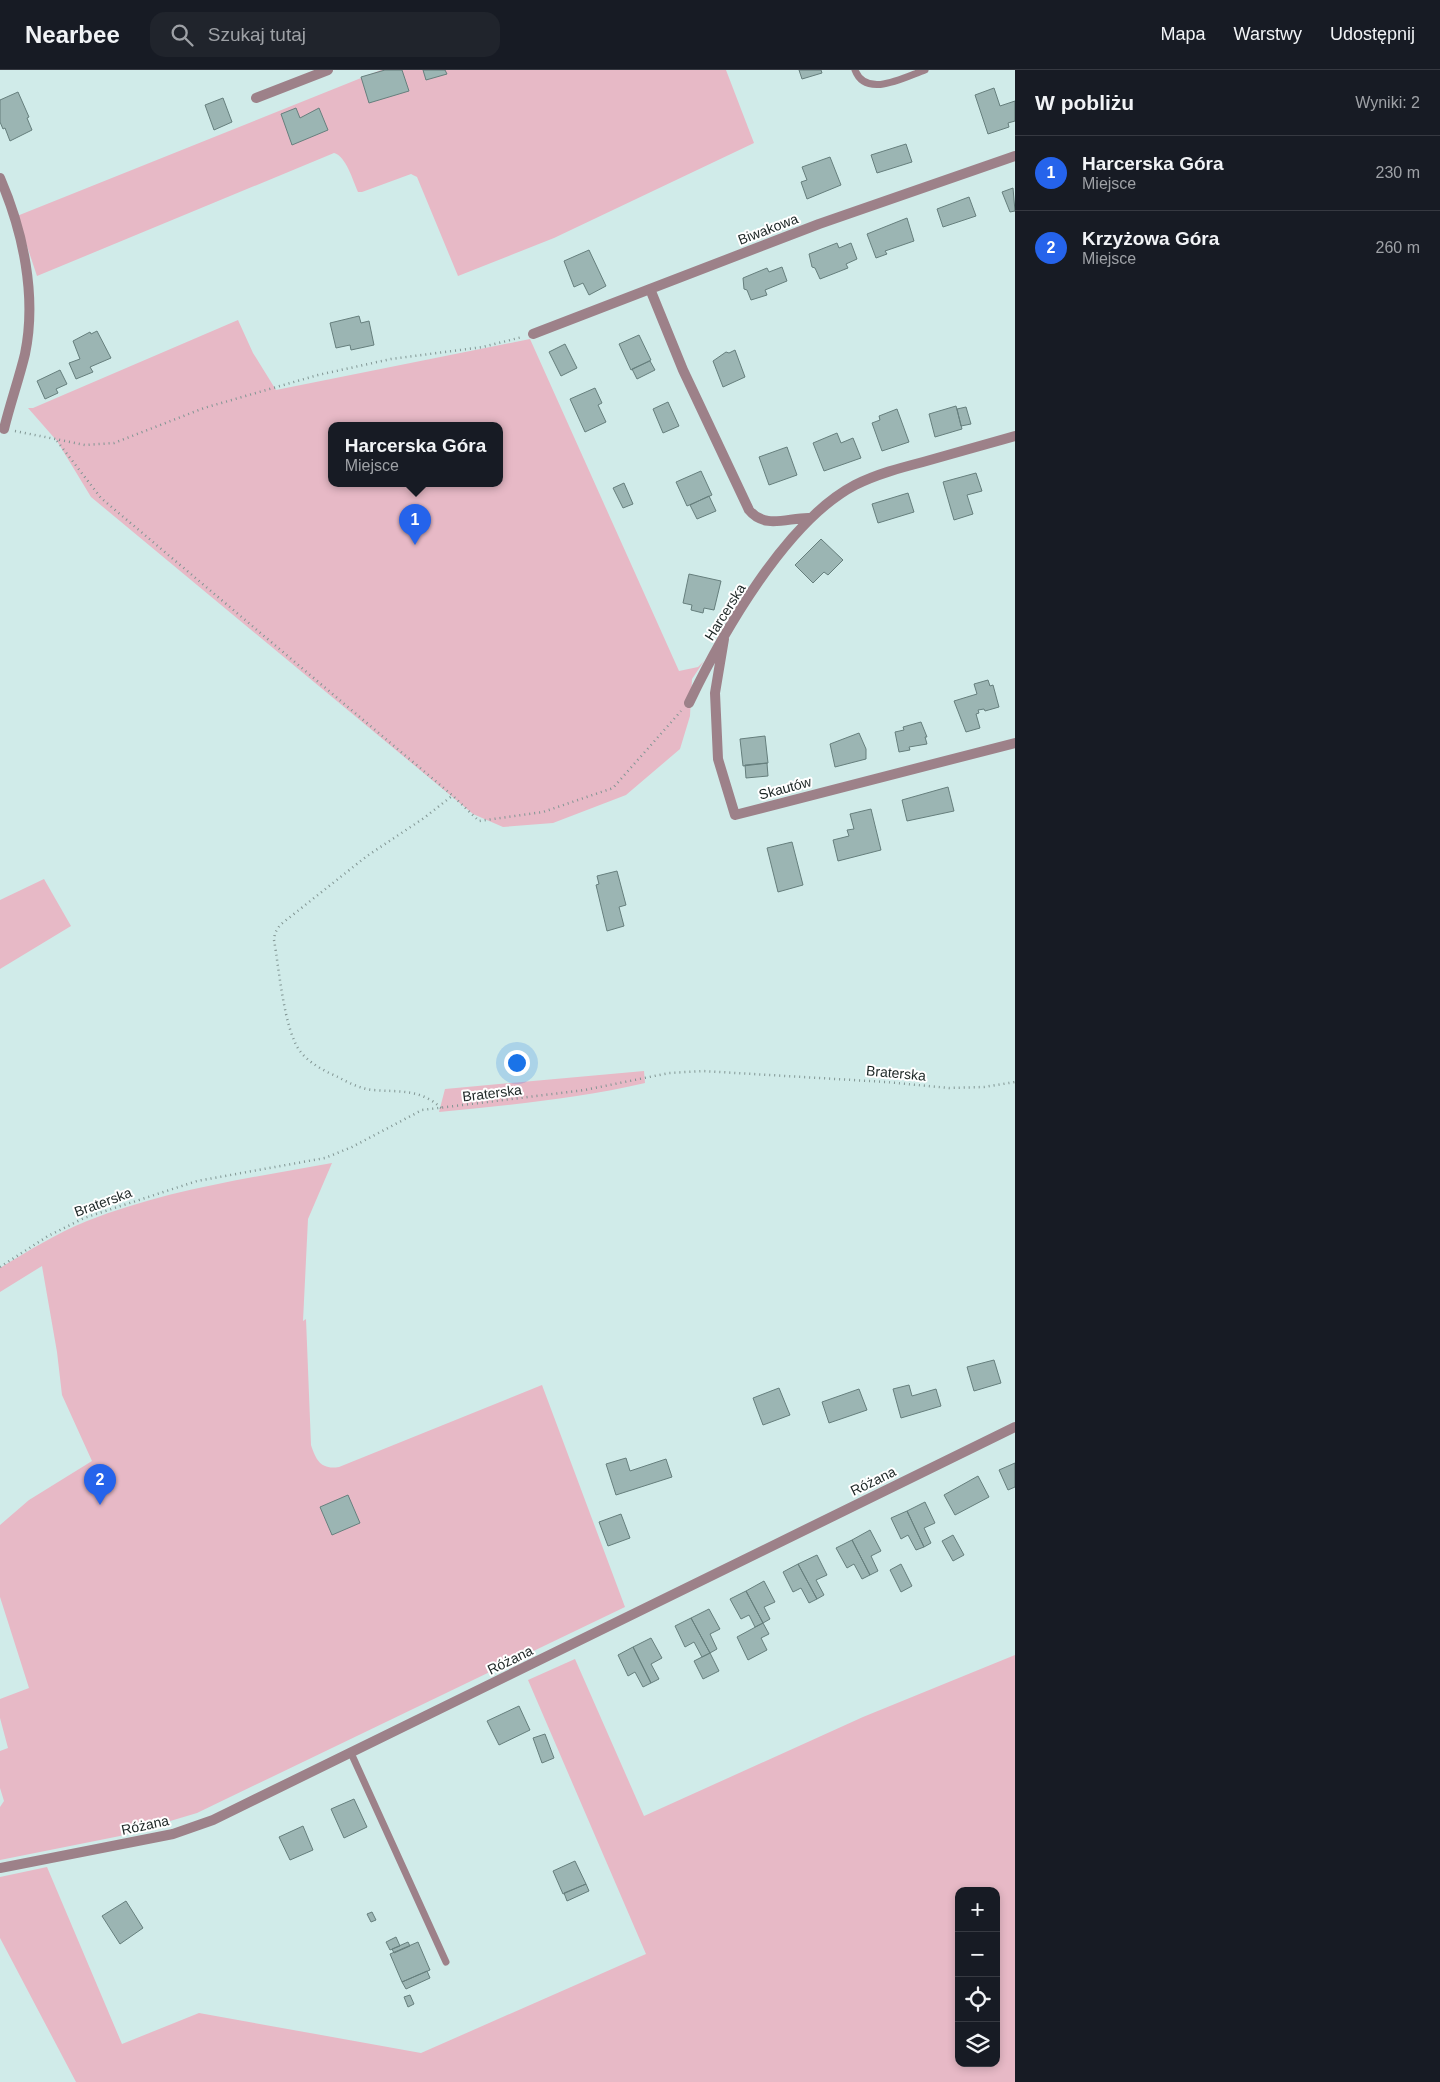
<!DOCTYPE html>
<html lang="pl">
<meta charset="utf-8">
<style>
body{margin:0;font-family:Arial,sans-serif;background:#20242c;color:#f1f3f6}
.controls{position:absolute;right:15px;bottom:15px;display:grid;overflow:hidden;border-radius:10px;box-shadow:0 2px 8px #0003}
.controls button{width:45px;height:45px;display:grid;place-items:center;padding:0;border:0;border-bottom:1px solid #363941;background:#171b24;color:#f1f3f6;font:25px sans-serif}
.you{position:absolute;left:516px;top:992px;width:18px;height:18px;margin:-12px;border:4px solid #fff;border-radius:50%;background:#1a73e8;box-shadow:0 0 0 8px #1a73e833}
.badge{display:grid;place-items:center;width:32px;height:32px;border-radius:50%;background:#2563eb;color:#fff;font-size:16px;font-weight:700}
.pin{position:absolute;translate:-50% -41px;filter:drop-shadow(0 1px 2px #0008)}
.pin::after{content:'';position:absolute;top:26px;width:18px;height:15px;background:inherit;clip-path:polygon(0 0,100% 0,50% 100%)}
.popup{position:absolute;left:328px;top:352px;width:175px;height:65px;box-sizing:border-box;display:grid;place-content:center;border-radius:10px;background:#171b24;filter:drop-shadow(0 1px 4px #0005);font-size:16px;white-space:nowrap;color:#9ea1a6}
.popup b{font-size:19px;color:#f1f3f6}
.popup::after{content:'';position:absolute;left:50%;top:100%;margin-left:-10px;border:10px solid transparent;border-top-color:#171b24}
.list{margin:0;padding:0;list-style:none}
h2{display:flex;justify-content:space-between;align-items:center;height:65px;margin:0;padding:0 20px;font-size:21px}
h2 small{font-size:16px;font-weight:400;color:#9ea1a6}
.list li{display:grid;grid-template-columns:32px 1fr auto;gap:15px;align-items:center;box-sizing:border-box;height:75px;padding:0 20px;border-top:1px solid #363941}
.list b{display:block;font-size:19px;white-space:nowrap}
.list p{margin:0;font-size:16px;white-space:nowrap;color:#9ea1a6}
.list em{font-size:16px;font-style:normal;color:#9ea1a6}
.icon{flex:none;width:28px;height:28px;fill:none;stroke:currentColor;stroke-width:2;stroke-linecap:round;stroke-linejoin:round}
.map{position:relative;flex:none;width:1015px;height:2012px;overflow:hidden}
header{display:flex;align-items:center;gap:30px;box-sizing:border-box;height:70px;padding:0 25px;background:#171b24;border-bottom:1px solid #363941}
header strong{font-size:24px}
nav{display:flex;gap:28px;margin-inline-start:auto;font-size:18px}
.search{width:350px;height:45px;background:#20242c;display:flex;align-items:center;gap:12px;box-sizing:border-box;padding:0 18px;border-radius:15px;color:#9ea1a6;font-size:19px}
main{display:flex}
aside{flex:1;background:#171b24}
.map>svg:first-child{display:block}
.green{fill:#e7b9c6;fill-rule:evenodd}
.building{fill:#9bb5b3;stroke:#667f7d}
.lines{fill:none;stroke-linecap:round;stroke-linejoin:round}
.path{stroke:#819593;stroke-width:2.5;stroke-dasharray:1 4;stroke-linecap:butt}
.service{stroke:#9d8189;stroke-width:7}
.minor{stroke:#9d8189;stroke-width:10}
.tertiary{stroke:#9d8189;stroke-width:10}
.labels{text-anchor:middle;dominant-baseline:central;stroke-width:4;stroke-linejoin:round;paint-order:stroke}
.street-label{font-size:14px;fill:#1c2625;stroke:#fff}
</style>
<header>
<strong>Nearbee</strong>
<div class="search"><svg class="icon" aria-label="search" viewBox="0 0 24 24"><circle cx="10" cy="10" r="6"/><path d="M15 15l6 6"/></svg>Szukaj tutaj</div>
<nav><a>Mapa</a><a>Warstwy</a><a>Udostępnij</a></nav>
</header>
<main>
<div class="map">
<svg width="1015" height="2012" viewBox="0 0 1015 2012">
<rect width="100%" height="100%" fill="#d0ebe9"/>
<path class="green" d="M381 0H726L754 73 554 168 458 206 417 107 411 104 362 122H358C353 111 346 86 334 83L37 206 17 146Z
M238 250 253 283 276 320 530 269 679 601 698 597 704 591 692 609 690 646 680 679 626 725 553 753 503 757 473 744 91 427 57 371 28 338H33ZM331 356H499V414H331Z
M44 809 71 856 0 899V830Z
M644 1001 645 1013C577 1029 508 1035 439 1042L445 1019Z
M332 1093 308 1149 303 1251 306 1249 311 1375C316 1390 321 1400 339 1397L542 1315 625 1537 197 1743 120 1766 0 1790V1737L4 1731 0 1718V1681L8 1678 0 1648V1629L29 1618 0 1527V1455L29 1430 92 1391 62 1325 57 1282 42 1196 0 1222V1198C28 1181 57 1163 87 1151 166 1120 249 1108 332 1093Z
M1015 1585V2012H76L0 1868V1807L47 1797 122 1974 199 1943 421 1983 646 1884 528 1610 575 1589 644 1746 863 1647ZM959 1821H996V1993H959Z"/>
<path class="building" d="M385 0H402L409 21 369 33 361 7Z
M423 0H445L447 4 426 10Z
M799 0H821L822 3 802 9Z
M994 18 1000 36 1015 31V51L1008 53 1009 57 988 64 975 25Z
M18 22 29 47 27 48 32 60 10 71 5 58 3 59 0 52V30Z
M223 28 232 52 214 60 205 35Z
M296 38 300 48 319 38 328 60 292 75 281 44Z
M906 74 912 92 877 103 871 85Z
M830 87 841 115 807 129 801 112 807 110 802 97Z
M1013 118 1015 141 1010 142 1002 122Z
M969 127 976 146 943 157 937 139Z
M907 148 914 171 885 181 887 184 876 188 867 164Z
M837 173 839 178 851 173 857 189 846 194 848 198 820 209 815 198 812 197 809 184Z
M589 180 606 216 589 225 583 213 574 217 564 191Z
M782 197 787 211 765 220 767 225 751 230 747 220 744 219 743 208 767 198 769 202Z
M359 246 361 253 369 251 374 275 351 280 350 275 336 278 330 253Z
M97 261 111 288 90 297 93 302 76 309 69 293 80 289 73 271 90 262 91 264Z
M639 265 651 290 631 300 619 274Z
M565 274 577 298 561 306 549 282Z
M735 280 745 307 723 317 713 291 726 282 729 283Z
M650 291 655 300 637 309 632 299Z
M60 300 67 314 56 319 58 323 45 329 37 311Z
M595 318 602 333 598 335 606 352 585 362 570 329Z
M668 332 679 356 663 363 653 339Z
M956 336 962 359 935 367 929 344Z
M966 337 971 354 961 356 957 339Z
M897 339 909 372 882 381 872 353 880 350 879 346Z
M837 363 841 373 853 368 861 388 824 401 813 373Z
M787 377 797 405 769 415 759 387Z
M701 401 712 425 687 436 676 412Z
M976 403 982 421 967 425 973 444 954 450 943 412Z
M624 413 633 434 623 438 613 418Z
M908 423 914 442 878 453 872 434Z
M709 426 716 441 697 449 690 435Z
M821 469 843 490 828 505 824 502 813 513 795 495Z
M689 504 721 511 714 540 704 538 703 543 691 540 692 535 683 533Z
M988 610 990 616 993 615 999 637 985 641 984 639 978 640 979 643 976 644 980 658 966 662 954 631 977 624 974 614Z
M921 652 927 667H925L927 674 909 677 910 680 899 682 895 662 904 660 903 657Z
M859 663 866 679V689L835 697 830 674Z
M765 666 768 693 743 696 740 669Z
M767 693 768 706 746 708 745 695Z
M948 717 954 741 907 751 902 730Z
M871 739 881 780 838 791 833 770 849 766 847 760 854 759 850 744Z
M792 772 803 815 778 822 767 778Z
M617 801 626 835 619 837 624 856 607 861 596 815 599 814 597 806Z
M994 1290 1001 1313 974 1321 967 1297Z
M909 1315 912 1326 936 1319 941 1336 901 1348 893 1319Z
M779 1318 790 1345 763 1355 753 1328Z
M859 1319 867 1340 829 1353 822 1332Z
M626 1388 630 1401 666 1389 672 1407 616 1425 606 1394Z
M1015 1393V1417L1008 1420 999 1400Z
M978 1406 989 1427 955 1445 944 1425Z
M348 1425 360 1453 332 1465 320 1437Z
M925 1432 935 1453 924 1458 931 1473 924 1477 907 1441Z
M907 1441 924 1477 916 1480 908 1465 901 1469 891 1448Z
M621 1444 630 1468 608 1476 599 1452Z
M870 1460 881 1481 871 1486 878 1501 870 1505 852 1470Z
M953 1465 964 1485 953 1491 942 1471Z
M852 1470 870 1505 862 1509 854 1494 847 1498 836 1478Z
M817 1485 827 1505 816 1510 824 1525 817 1529 798 1494Z
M798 1494 817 1529 809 1533 801 1518 793 1522 783 1502Z
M901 1494 912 1516 901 1522 890 1500Z
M764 1511 775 1532 764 1537 770 1549 763 1553 746 1521Z
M746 1521 763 1553 755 1557 749 1545 741 1549 730 1529Z
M709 1539 720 1559 710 1564 717 1579 710 1583 691 1548Z
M691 1548 710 1583 702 1587 694 1572 685 1577 675 1556Z
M763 1553 769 1564 761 1568 767 1580 748 1590 737 1567Z
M651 1568 662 1588 651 1594 659 1609 651 1613 633 1577Z
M633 1577 651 1613 643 1617 635 1602 628 1606 618 1585Z
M710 1583 719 1601 703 1609 694 1591Z
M519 1636 530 1660 499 1675 487 1651Z
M545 1664 554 1688 542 1693 533 1668Z
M354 1729 367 1757 344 1768 331 1739Z
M303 1756 313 1780 290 1790 279 1767Z
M575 1791 586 1814 563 1824 553 1801Z
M586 1814 589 1821 567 1831 564 1823Z
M126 1831 143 1858 120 1874 102 1846Z
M372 1842 376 1850 371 1852 367 1844Z
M396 1867 400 1876 390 1880 386 1872Z
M408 1872 410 1876 394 1883 392 1879Z
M418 1872 430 1900 402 1912 390 1884Z
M427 1901 430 1908 406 1919 402 1912Z
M410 1925 414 1934 408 1937 404 1927Z"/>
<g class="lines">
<path class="path" d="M15 361 85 375 114 373 204 338 318 305 391 289 483 277 522 267
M57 371 101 428 452 725 479 751 543 742 613 718 681 641
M441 1038C421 1019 400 1022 373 1020 361 1019 349 1013 338 1007 324 1001 309 993 300 981 284 960 279 898 274 870L275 863 280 855 367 786 424 748 452 726
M0 1197 48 1166 84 1148 197 1111 325 1088 352 1077 422 1040 585 1020 669 1003 703 1001 886 1012 949 1018 984 1017 1015 1012"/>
<path class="service" d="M855 0C866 29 905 7 925 0
M351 1683 446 1892"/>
<path class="minor" d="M256 28 328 0
M0 108C23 161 37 226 25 284 19 309 10 334 4 359
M650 219 683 300 749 440C765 460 789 447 810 448
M533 264 819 154 1015 86
M724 569 715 623 718 689 735 745 1015 673
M689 633C722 564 786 451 855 415 877 404 900 398 923 392 954 383 984 375 1015 366"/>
<path class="tertiary" d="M0 1798 173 1764 213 1750 1015 1357"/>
</g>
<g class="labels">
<g class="street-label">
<text transform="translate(768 159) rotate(-21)">Biwakowa</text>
<text transform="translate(725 542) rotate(-58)">Harcerska</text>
<text transform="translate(785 718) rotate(-15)">Skautów</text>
<text transform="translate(896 1003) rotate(5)">Braterska</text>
<text transform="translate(492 1023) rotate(-7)">Braterska</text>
<text transform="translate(103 1132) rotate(-20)">Braterska</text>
<text transform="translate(873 1411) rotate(-26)">Różana</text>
<text transform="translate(510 1590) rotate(-26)">Różana</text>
<text transform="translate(145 1755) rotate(-12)">Różana</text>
</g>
</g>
</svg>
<div class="controls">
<button>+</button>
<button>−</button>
<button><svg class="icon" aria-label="locate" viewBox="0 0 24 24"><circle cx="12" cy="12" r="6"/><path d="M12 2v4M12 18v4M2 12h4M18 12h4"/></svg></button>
<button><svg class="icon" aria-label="layers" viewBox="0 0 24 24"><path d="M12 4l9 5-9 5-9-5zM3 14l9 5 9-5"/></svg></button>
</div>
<div class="you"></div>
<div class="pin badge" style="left:415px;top:475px">1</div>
<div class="popup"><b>Harcerska Góra</b>Miejsce</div>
<div class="pin badge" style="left:100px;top:1435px">2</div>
</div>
<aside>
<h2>W pobliżu<small>Wyniki: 2</small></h2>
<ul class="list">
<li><span class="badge">1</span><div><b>Harcerska Góra</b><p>Miejsce</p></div><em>230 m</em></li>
<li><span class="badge">2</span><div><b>Krzyżowa Góra</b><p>Miejsce</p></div><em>260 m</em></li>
</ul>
</aside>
</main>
